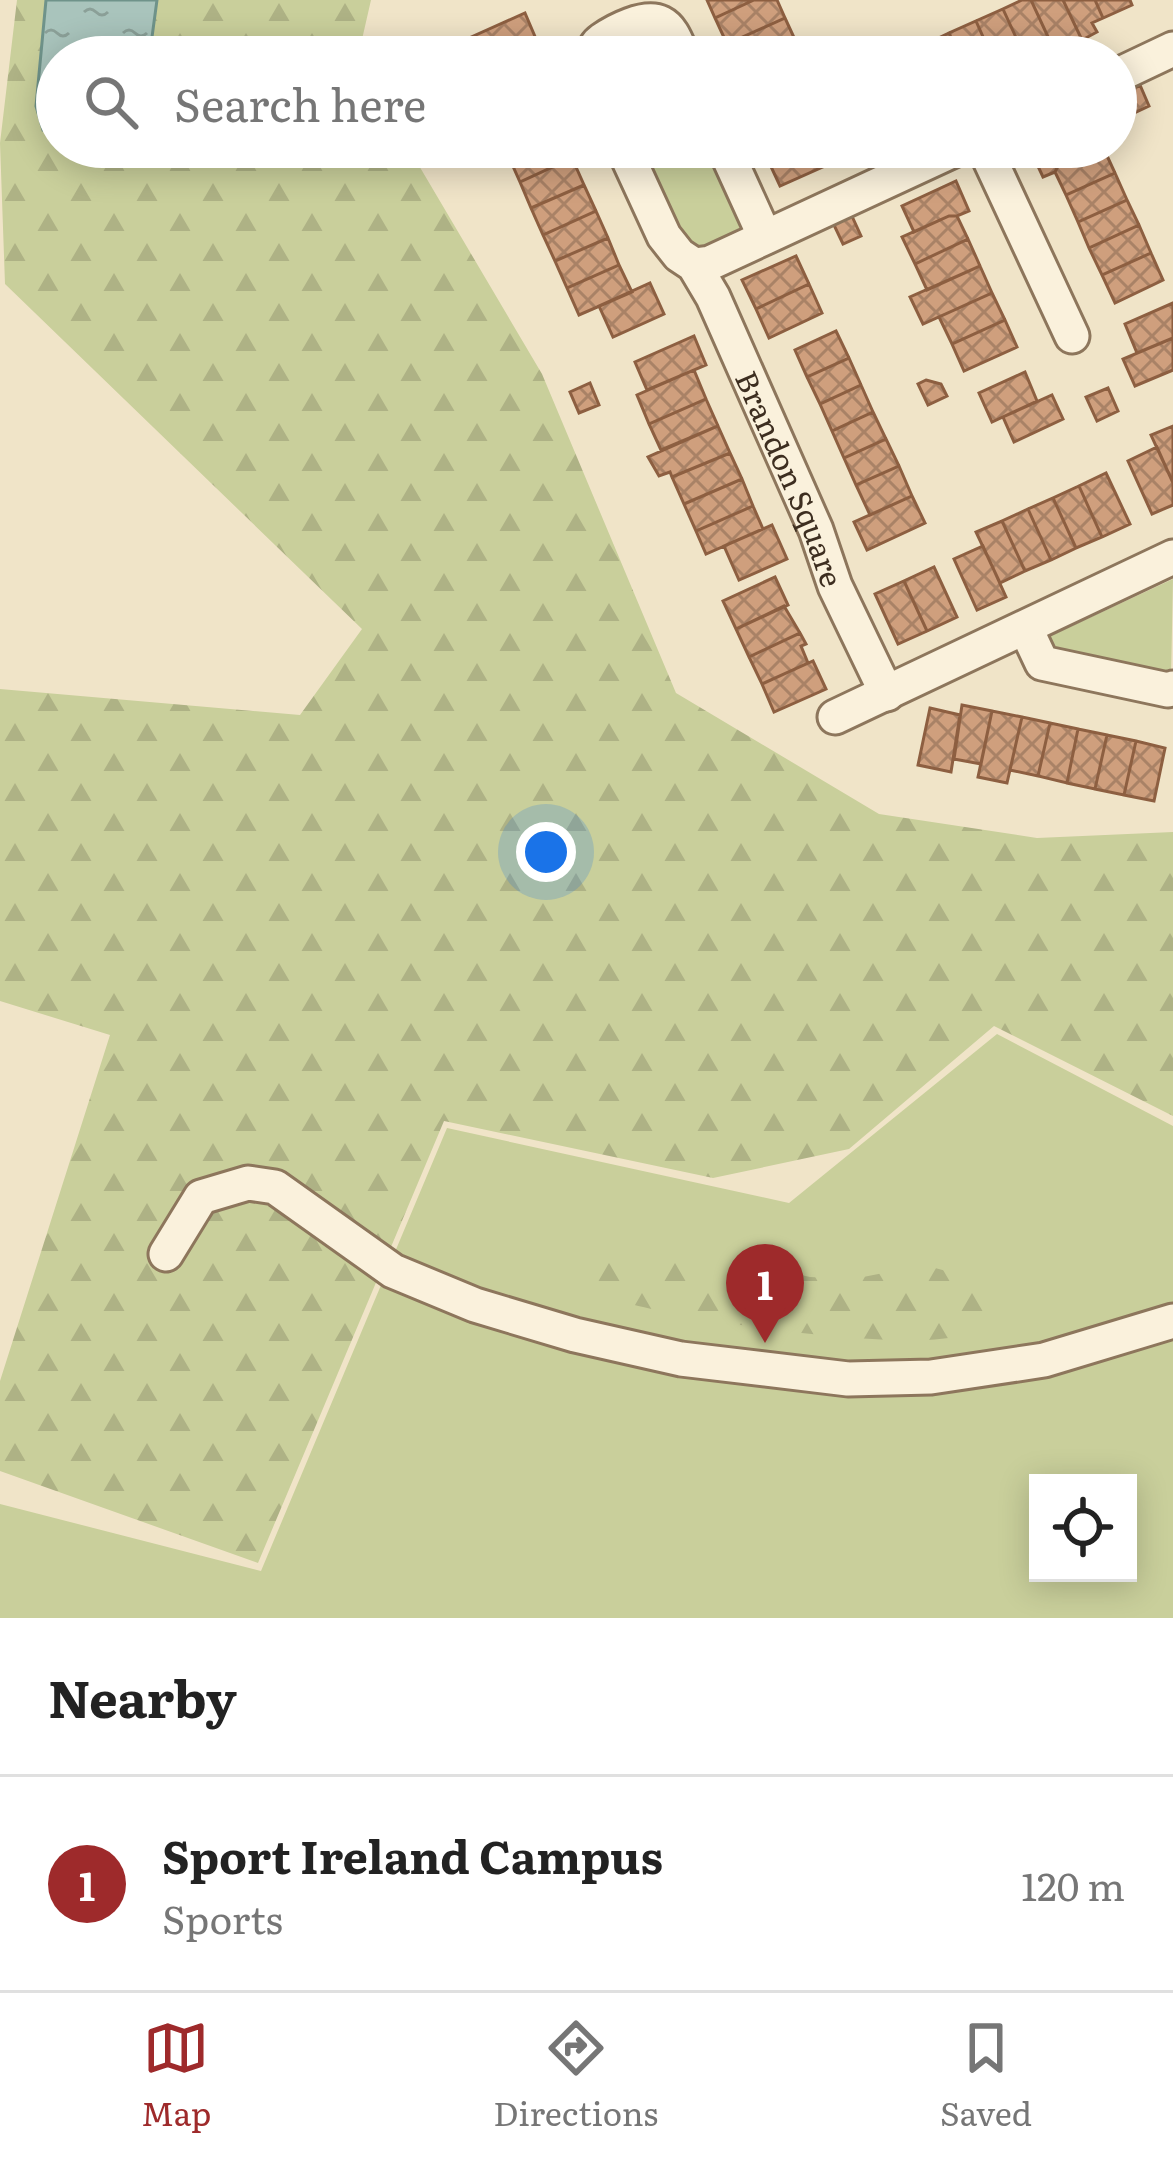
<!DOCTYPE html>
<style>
body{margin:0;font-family:Literata,serif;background:#f6f6f6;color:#222}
.controls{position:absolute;right:36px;bottom:36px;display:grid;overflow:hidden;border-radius:0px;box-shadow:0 6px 30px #0003}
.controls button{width:108px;height:108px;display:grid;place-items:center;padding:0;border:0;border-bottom:3px solid #e0e0e0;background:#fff;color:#222;font:60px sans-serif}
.you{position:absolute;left:546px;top:852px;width:42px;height:42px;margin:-30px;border:9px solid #fff;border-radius:50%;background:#1a73e8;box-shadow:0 0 0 18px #1a73e833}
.badge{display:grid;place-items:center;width:78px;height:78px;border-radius:50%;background:#9e2a2b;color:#fff;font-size:39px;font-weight:700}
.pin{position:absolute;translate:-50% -99px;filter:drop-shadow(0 3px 6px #0008)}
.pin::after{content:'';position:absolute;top:63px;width:42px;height:36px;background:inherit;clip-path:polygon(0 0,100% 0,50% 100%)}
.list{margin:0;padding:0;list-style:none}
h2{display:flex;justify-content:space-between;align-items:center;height:156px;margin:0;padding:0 48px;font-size:51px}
h2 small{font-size:39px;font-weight:400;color:#767676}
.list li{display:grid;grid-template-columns:78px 1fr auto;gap:36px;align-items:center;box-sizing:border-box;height:216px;padding:0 48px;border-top:3px solid #e0e0e0}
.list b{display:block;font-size:45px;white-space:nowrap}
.list p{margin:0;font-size:39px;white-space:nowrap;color:#767676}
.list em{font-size:39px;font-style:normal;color:#767676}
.icon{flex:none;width:66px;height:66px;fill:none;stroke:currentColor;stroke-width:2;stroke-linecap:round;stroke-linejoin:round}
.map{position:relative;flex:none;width:1173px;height:1618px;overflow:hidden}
.search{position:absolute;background:#fff;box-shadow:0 6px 30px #0003;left:36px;right:36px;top:36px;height:132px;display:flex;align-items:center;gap:30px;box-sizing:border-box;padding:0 42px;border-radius:66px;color:#767676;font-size:45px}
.sheet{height:372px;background:#fff}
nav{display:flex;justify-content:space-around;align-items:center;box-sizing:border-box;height:168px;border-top:3px solid #e0e0e0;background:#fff;font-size:33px;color:#767676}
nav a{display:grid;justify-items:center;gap:6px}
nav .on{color:#9e2a2b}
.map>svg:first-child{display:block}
.green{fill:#c9cf9b;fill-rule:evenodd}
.forest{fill:url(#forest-firs)}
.water{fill:url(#water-ripples);stroke:#6f938a;stroke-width:3}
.building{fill:url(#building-cross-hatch);stroke:#8d5f41;stroke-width:3}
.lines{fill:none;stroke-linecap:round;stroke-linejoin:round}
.minor-casing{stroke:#8d765c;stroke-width:39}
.minor{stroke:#faf1dc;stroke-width:33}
.labels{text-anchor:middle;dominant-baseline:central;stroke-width:9;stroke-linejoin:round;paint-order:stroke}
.street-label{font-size:30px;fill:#3d2e20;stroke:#f7eed8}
</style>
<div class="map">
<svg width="1173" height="1618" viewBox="0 0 1173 1618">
<defs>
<pattern id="forest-firs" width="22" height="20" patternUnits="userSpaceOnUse" patternTransform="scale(3)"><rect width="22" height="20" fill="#c9cf9b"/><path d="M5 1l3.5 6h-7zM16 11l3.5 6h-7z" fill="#aeb285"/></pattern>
<pattern id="water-ripples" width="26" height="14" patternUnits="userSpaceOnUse" patternTransform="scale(3)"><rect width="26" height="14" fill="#a9c4bc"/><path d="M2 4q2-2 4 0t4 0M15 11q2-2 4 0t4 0" fill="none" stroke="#8ba098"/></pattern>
<pattern id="building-cross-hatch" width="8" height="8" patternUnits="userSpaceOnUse" patternTransform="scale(3)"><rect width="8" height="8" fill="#cf9f7d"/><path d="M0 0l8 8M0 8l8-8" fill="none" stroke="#a98266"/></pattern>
</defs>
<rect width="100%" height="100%" fill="#f0e4c8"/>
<path class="green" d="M637 147H713L743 217 738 232 705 251 687 247Z
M1173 579 1171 677 1056 659 1046 638Z
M997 1034 1173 1126V1618H0V1504L261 1571 447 1128 789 1203ZM1038 1483H1128V1573H1038Z"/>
<path class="forest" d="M17 0H46L36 106 43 129 57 130V147H408L542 374 676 693 879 814 1037 838 1173 832V1116L994 1026 849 1149 713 1178 444 1121 258 1563 0 1471V1381L110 1035 0 1001V689L300 715 362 629 5 284 0 143Z
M157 0H371L358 57H146L150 52Z
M657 1254 721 1257 810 1277 853 1279 924 1265 961 1275 979 1288 987 1308C982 1322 978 1328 964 1334 911 1356 630 1315 579 1287L580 1270 607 1260Z"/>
<path class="water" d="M46 0H157L150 52 146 57H57V130H43L36 106Z"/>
<path class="building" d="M707 0H754L715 18Z
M754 0H777L785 18 727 44 715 18Z
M1022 0H1031L1055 52 1043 57H1025L1003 9Z
M1031 0H1063L1082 40 1055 52Z
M1063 0H1095L1103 18 1092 23 1097 32 1082 40Z
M1095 0H1130L1132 5 1103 18Z
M1003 9 1025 57H992L976 21Z
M525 13 539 46 514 57H464L458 43Z
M785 18 797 44 769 57H733L727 44Z
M976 21 992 57H960L949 33Z
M949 33 960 57H927L922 46Z
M1140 85 1149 106 1132 114 1123 94Z
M526 147H567L572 158 520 182 508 155Z
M784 147H829L836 161 780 186 766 156Z
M1029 147H1093L1094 149 1058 166 1055 172 1043 177Z
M1103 147 1115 173 1066 195 1055 172 1058 166Z
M572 158 584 185 531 208 520 182Z
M1115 173 1127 200 1078 222 1066 195Z
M956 181 969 211 957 216H949L914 232 902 206Z
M584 185 596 211 543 235 531 208Z
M1127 200 1139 225 1089 248 1078 222Z
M596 211 608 238 555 261 543 235Z
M851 214 861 236 843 244 833 223Z
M949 216H957L968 239 915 264 902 237Z
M1139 225 1151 253 1102 275 1089 248Z
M608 238 619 265 567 288 555 261Z
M968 239 980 266 927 290 915 264Z
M1151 253 1163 280 1115 303 1102 275Z
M796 256 809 284 756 309 742 280Z
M619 265 632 292 579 315 567 288Z
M980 266 992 293 923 324 910 297Z
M650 283 664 314 613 337 599 306Z
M809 284 822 313 769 338 756 309Z
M992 293 1005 320 952 344 939 317Z
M1173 303V338L1137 353 1125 324Z
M1005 320 1017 347 964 371 952 344Z
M836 331 849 358 807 377 795 350Z
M694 336 706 365 647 390 635 362Z
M1173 338V370L1135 386 1123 359Z
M849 358 861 385 820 404 807 377Z
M694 370 706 399 649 424 637 395Z
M1025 372 1037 401 992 422 979 393Z
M926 380 941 384 947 396 928 405 918 384Z
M590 383 599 405 579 413 570 392Z
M861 385 873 412 832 431 820 404Z
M1108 388 1118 411 1097 421 1086 397Z
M1052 395 1063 419 1014 442 1003 417Z
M706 399 718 426 661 450 649 424Z
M873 412 886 439 844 458 832 431Z
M718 426 730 453 672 477 670 472 659 476 648 457Z
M1173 426V483L1151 435Z
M886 439 899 466 856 485 844 458Z
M1157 447 1173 483V505L1152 514 1128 461Z
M730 453 742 479 684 504 672 477Z
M899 466 912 496 870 515 856 485Z
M1106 473 1130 524 1102 537 1079 486Z
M742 479 753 506 696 531 684 504Z
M1079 486 1102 537 1076 548 1053 498Z
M912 496 925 523 867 550 854 522Z
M1053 498 1076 548 1051 560 1028 509Z
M753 506 763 529 706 554 696 531Z
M1028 509 1051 560 1025 571 1002 521Z
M1002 521 1025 571 1000 583 976 532Z
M772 525 787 559 739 580 724 546Z
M983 546 1006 597 977 610 954 559Z
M934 567 957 617 927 631 904 581Z
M775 577 788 605 736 629 723 601Z
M904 581 927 631 898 644 875 594Z
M784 606 800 633 749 657 736 629Z
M800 633 806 644 801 646 808 663 762 684 749 657Z
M813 661 826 689 774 712 762 684Z
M962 705 992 711 981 764 954 759Z
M930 708 960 715 951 772 918 765Z
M992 711 1022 717 1007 783 978 777Z
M1022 717 1050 723 1038 776 1010 770Z
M1050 723 1078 729 1067 783 1038 776Z
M1078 729 1107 735 1095 789 1067 783Z
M1107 735 1136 741 1124 795 1095 789Z
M1136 741 1165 748 1154 801 1124 795Z"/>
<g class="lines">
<defs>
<g id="minor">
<path d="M592 57C595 49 595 45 602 40 615 31 645 15 661 23 673 29 677 45 683 57"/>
<path d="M1116 76 1173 49"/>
<path id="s1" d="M623 147 664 236 679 255 694 265 713 297 816 530 835 586 887 694"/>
<path d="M724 147 765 237"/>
<path d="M984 147 1072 336"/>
<path d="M694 265 710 263 960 147"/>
<path d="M1026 629 1042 663 1168 690 1173 688"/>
<path d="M835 717 1173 557"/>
<path d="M166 1254 201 1197 248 1183 275 1187 393 1271 475 1305 575 1335 681 1359 848 1379 931 1377 1044 1360 1173 1321"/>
</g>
</defs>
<use href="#minor" class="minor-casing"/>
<use href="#minor" class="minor"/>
</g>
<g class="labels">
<g class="street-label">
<text stroke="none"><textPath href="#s1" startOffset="375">Brandon Square</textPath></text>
</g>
</g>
</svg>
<div class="controls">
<button><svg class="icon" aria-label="locate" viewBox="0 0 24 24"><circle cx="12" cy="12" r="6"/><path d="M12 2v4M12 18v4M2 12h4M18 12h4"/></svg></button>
</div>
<div class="you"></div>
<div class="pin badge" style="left:765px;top:1343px">1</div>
<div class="search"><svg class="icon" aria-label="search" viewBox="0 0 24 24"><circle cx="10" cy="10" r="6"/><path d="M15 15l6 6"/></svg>Search here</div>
</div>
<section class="sheet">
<h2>Nearby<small></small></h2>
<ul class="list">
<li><span class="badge">1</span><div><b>Sport Ireland Campus</b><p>Sports</p></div><em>120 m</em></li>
</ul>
</section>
<nav>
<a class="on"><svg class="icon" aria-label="map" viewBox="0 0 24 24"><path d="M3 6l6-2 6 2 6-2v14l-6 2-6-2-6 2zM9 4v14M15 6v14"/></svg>Map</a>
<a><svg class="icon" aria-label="directions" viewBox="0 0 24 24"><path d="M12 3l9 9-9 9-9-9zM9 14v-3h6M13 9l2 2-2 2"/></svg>Directions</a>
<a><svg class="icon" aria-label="saved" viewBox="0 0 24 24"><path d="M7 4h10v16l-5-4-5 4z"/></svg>Saved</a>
</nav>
